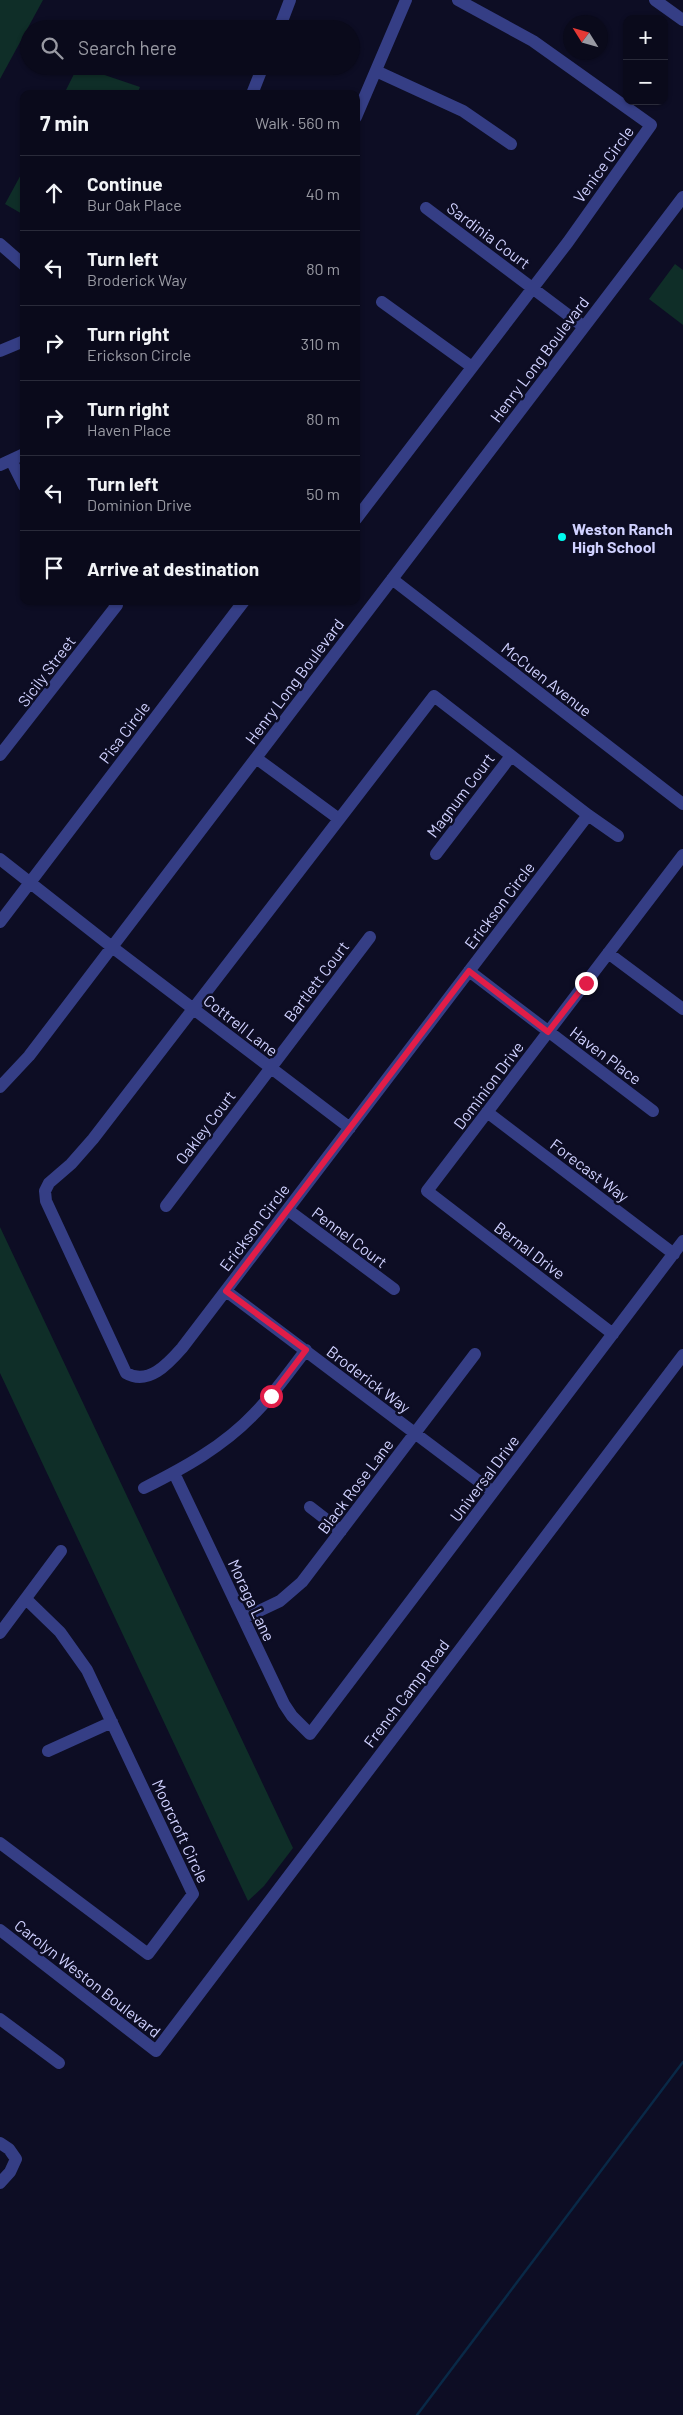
<!DOCTYPE html>
<meta charset="utf-8">
<style>
body{margin:0;font-family:Barlow,sans-serif;background:#181828;color:#f1f3f6}
.controls{position:absolute;right:15px;top:15px;display:grid;overflow:hidden;border-radius:10px;box-shadow:0 1px 4px #0004}
.controls button{width:45px;height:45px;display:grid;place-items:center;padding:0;border:0;border-bottom:1px solid #2a2b3a;background:#0a0a1b;color:#f1f3f6;font:25px sans-serif}
.compass{position:absolute;left:563px;top:15px;width:45px;height:45px;border-radius:50%;background:#0a0a1b;box-shadow:0 1px 4px #0004;rotate:307deg}
.stop{position:absolute;width:15px;height:15px;margin:-11px;border:4px solid #e11d48;border-radius:50%;background:#fff}
.stop.end{background:#e11d48;border-color:#fff;box-shadow:0 1px 5px #0008}
.list{margin:0;padding:0;list-style:none}
h2{display:flex;justify-content:space-between;align-items:center;height:65px;margin:0;padding:0 20px;font-size:21px}
h2 small{font-size:16px;font-weight:400;color:#999aa3}
.list li{display:grid;grid-template-columns:32px 1fr auto;gap:15px;align-items:center;box-sizing:border-box;height:75px;padding:0 20px;border-top:1px solid #2a2b3a}
.list b{display:block;font-size:19px;white-space:nowrap}
.list p{margin:0;font-size:16px;white-space:nowrap;color:#999aa3}
.list em{font-size:16px;font-style:normal;color:#999aa3}
.icon{flex:none;width:28px;height:28px;fill:none;stroke:currentColor;stroke-width:2;stroke-linecap:round;stroke-linejoin:round}
.map{position:relative;flex:none;width:683px;height:2415px;overflow:hidden}
.search{position:absolute;background:#0a0a1b;box-shadow:0 1px 4px #0004;left:20px;top:20px;width:340px;height:55px;display:flex;align-items:center;gap:12px;box-sizing:border-box;padding:0 18px;border-radius:28px;color:#999aa3;font-size:19px}
.panel{position:absolute;background:#0a0a1b;box-shadow:0 1px 4px #0004;left:20px;top:90px;width:340px;height:515px;border-radius:10px}
.map>svg:first-child{display:block}
.green{fill:#0f2e28}
.lines{fill:none;stroke-linecap:round;stroke-linejoin:round}
.stream{stroke:#092947;stroke-width:2.5}
.minor{stroke:#353e85;stroke-width:12}
.route{stroke:#e11d48;stroke-width:6}
.poi-dot{fill:#00fbee;stroke:#0d0d24;stroke-width:2}
.labels{text-anchor:middle;dominant-baseline:central;stroke-width:5;stroke-linejoin:round;paint-order:stroke}
.street-label{font-size:16px;fill:#d0d1ff;stroke:#0d0d24}
.poi-label{font-size:16px;font-weight:bold;fill:#d0d1ff;stroke:#0d0d24;text-anchor:start}
</style>
<div class="map">
<svg width="683" height="2415" viewBox="0 0 683 2415">
<rect width="100%" height="100%" fill="#0d0d24"/>
<path class="green" d="M0 0H43L0 79Z
M78 66 140 87 137 94H64Z
M24 169V215L5 204Z
M675 264 683 270V325L649 299Z
M0 1227 293 1848 264 1886 248 1901 0 1373Z"/>
<g class="lines">
<path class="stream" d="M417 2415 683 2062"/>
<path class="minor" d="M655 0 683 20
M279 29 290 0
M376 71 463 111 511 144
M252 94 263 66
M356 117 406 0
M426 208 584 327
M0 244 24 265
M382 302 472 367
M0 351 24 341
M11 460 24 486
M0 465 24 454
M356 519 568 242 651 125 533 41 458 0
M392 579 683 804
M0 755 117 605 113 601
M256 758 339 819
M588 815 182 1348C168 1364 148 1386 126 1373L46 1201 45 1191 49 1183 71 1164 93 1139 434 696 588 815 618 836
M436 854 511 756
M0 859 112 947 350 1128
M0 922 244 601
M608 953 683 1009
M469 971 653 1111
M0 1087 29 1056 683 197
M487 1112 674 1254
M166 1206 370 937
M288 1210 394 1289
M226 1291 493 1492
M613 1334 427 1191 683 855
M174 1473 284 1704 292 1716 310 1734 683 1241
M144 1488C184 1468 224 1446 255 1413 274 1394 289 1372 306 1350
M310 1507 341 1531
M244 1618 280 1601 302 1582 475 1354
M0 1633 61 1551
M48 1751 112 1722
M0 1843 148 1954 193 1894 87 1670 60 1632 26 1599
M0 1930 156 2051 683 1355
M0 2019 59 2063
M0 2143 9 2149 16 2159 10 2172 0 2183"/>
</g>
<g class="lines">
<path class="route" d="M271 1396 306 1350 226 1291 469 971 548 1032 586 983"/>
</g>
<circle class="poi-dot" cx="562" cy="537" r="5"/>
<g class="labels">
<g class="street-label">
<text transform="translate(603 164) rotate(-54)">Venice Circle</text>
<text transform="translate(489 235) rotate(37)">Sardinia Court</text>
<text transform="translate(539 359) rotate(-53)">Henry Long Boulevard</text>
<text transform="translate(46 671) rotate(-53)">Sicily Street</text>
<text transform="translate(547 679) rotate(38)">McCuen Avenue</text>
<text transform="translate(294 681) rotate(-53)">Henry Long Boulevard</text>
<text transform="translate(124 732) rotate(-53)">Pisa Circle</text>
<text transform="translate(460 795) rotate(-53)">Magnum Court</text>
<text transform="translate(499 905) rotate(-53)">Erickson Circle</text>
<text transform="translate(316 981) rotate(-53)">Bartlett Court</text>
<text transform="translate(241 1025) rotate(38)">Cottrell Lane</text>
<text transform="translate(606 1055) rotate(37)">Haven Place</text>
<text transform="translate(488 1085) rotate(-53)">Dominion Drive</text>
<text transform="translate(205 1127) rotate(-53)">Oakley Court</text>
<text transform="translate(590 1170) rotate(37)">Forecast Way</text>
<text transform="translate(254 1227) rotate(-53)">Erickson Circle</text>
<text transform="translate(350 1237) rotate(37)">Pennel Court</text>
<text transform="translate(530 1250) rotate(37)">Bernal Drive</text>
<text transform="translate(369 1379) rotate(37)">Broderick Way</text>
<text transform="translate(484 1478) rotate(-53)">Universal Drive</text>
<text transform="translate(355 1486) rotate(-53)">Black Rose Lane</text>
<text transform="translate(252 1600) rotate(65)">Moraga Lane</text>
<text transform="translate(406 1693) rotate(-53)">French Camp Road</text>
<text transform="translate(181 1831) rotate(65)">Moorcroft Circle</text>
<text transform="translate(88 1978) rotate(38)">Carolyn Weston Boulevard</text>
</g>
<g class="poi-label">
<text x="572" y="528">Weston Ranch<tspan x="572" dy="18">High School</tspan></text>
</g>
</g>
</svg>
<div class="controls">
<button>+</button>
<button>−</button>
</div>
<svg class="compass" viewBox="-18 -18 36 36"><path d="M0-13l5 13h-10z" fill="#e53935"/><path d="M0 13l5-13h-10z" fill="#999aa3"/></svg>
<div class="stop" style="left:271px;top:1396px"></div>
<div class="stop end" style="left:586px;top:983px"></div>
<div class="search"><svg class="icon" aria-label="search" viewBox="0 0 24 24"><circle cx="10" cy="10" r="6"/><path d="M15 15l6 6"/></svg>Search here</div>
<section class="panel">
<h2>7 min<small>Walk · 560 m</small></h2>
<ul class="list">
<li><svg class="icon" aria-label="ahead" viewBox="0 0 24 24"><path d="M12 20V5M6 11l6-6 6 6"/></svg><div><b>Continue</b><p>Bur Oak Place</p></div><em>40 m</em></li>
<li><svg class="icon" aria-label="left" viewBox="0 0 24 24"><path d="M17 20v-9H6M10 6l-5 5 5 5"/></svg><div><b>Turn left</b><p>Broderick Way</p></div><em>80 m</em></li>
<li><svg class="icon" aria-label="right" viewBox="0 0 24 24"><path d="M7 20v-9h11M14 6l5 5-5 5"/></svg><div><b>Turn right</b><p>Erickson Circle</p></div><em>310 m</em></li>
<li><svg class="icon" aria-label="right" viewBox="0 0 24 24"><path d="M7 20v-9h11M14 6l5 5-5 5"/></svg><div><b>Turn right</b><p>Haven Place</p></div><em>80 m</em></li>
<li><svg class="icon" aria-label="left" viewBox="0 0 24 24"><path d="M17 20v-9H6M10 6l-5 5 5 5"/></svg><div><b>Turn left</b><p>Dominion Drive</p></div><em>50 m</em></li>
<li><svg class="icon" aria-label="arrive" viewBox="0 0 24 24"><path d="M6 21V4h12l-3 4 3 4H6"/></svg><div><b>Arrive at destination</b></div></li>
</ul>
</section>
</div>
